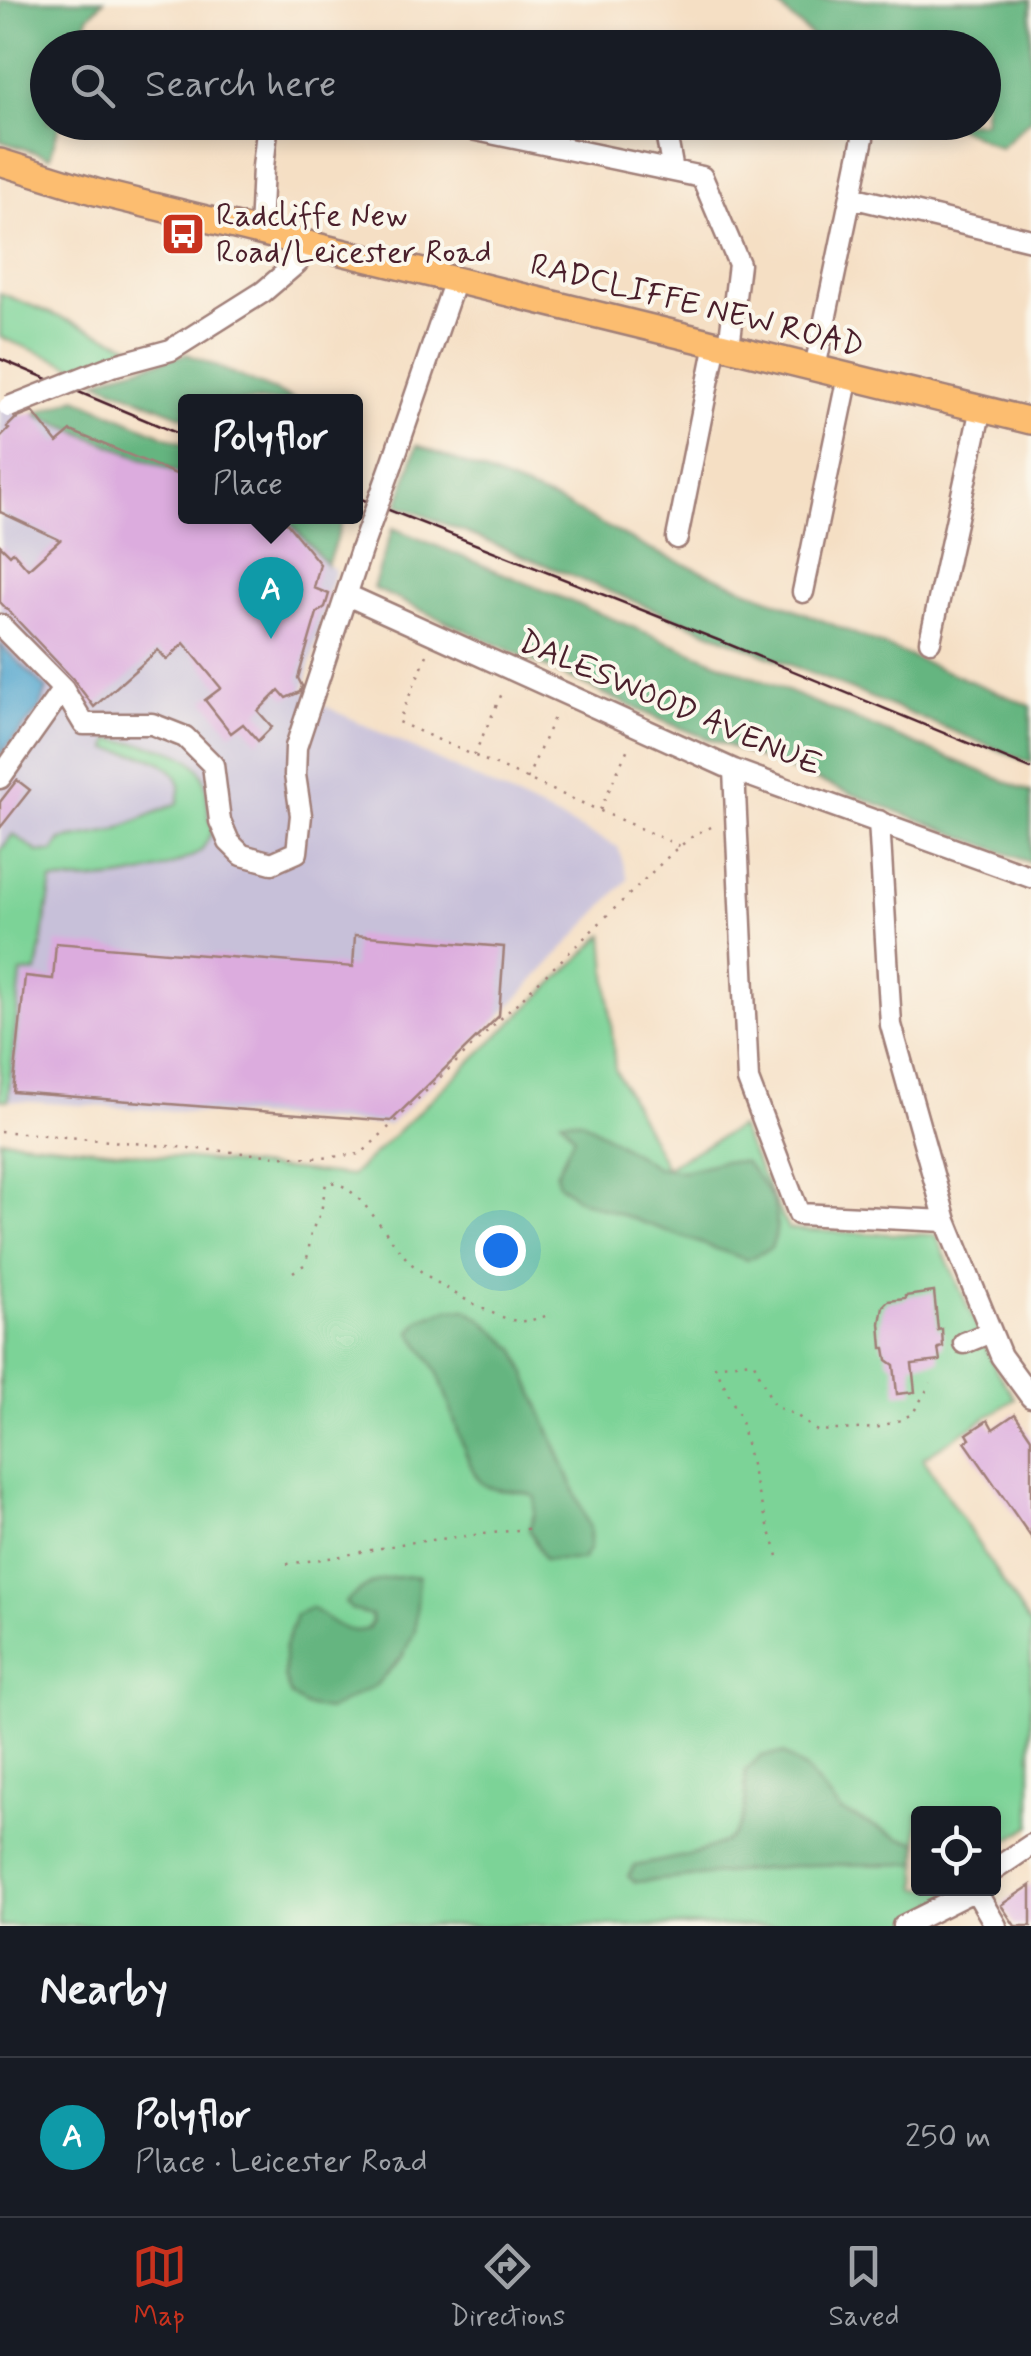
<!DOCTYPE html>
<meta charset="utf-8">
<style>
body{margin:0;font-family:Mynerve,sans-serif;background:#20242c;color:#f1f3f6}
.controls{position:absolute;right:30px;bottom:30px;display:grid;overflow:hidden;border-radius:10px;box-shadow:0 5px 15px #0003}
.controls button{width:90px;height:90px;display:grid;place-items:center;padding:0;border:0;border-bottom:2px solid #363941;background:#171b24;color:#f1f3f6;font:50px sans-serif}
.you{position:absolute;left:500px;top:1250px;width:35px;height:35px;margin:-25px;border:8px solid #fff;border-radius:50%;background:#1a73e8;box-shadow:0 0 0 15px #1a73e833}
.badge{display:grid;place-items:center;width:65px;height:65px;border-radius:50%;background:#c8321e;color:#fff;font-size:32px;font-weight:700}
.pin{position:absolute;translate:-50% -82px;filter:drop-shadow(0 2px 5px #0008)}
.pin::after{content:'';position:absolute;top:52px;width:35px;height:30px;background:inherit;clip-path:polygon(0 0,100% 0,50% 100%)}
.popup{position:absolute;left:178px;top:394px;width:185px;height:130px;box-sizing:border-box;display:grid;place-content:center;border-radius:10px;background:#171b24;filter:drop-shadow(0 2px 8px #0005);font-size:32px;white-space:nowrap;color:#9ea1a6}
.popup b{font-size:38px;color:#f1f3f6}
.popup::after{content:'';position:absolute;left:50%;top:100%;margin-left:-20px;border:20px solid transparent;border-top-color:#171b24}
.list{margin:0;padding:0;list-style:none}
h2{display:flex;justify-content:space-between;align-items:center;height:130px;margin:0;padding:0 40px;font-size:42px}
h2 small{font-size:32px;font-weight:400;color:#9ea1a6}
.list li{display:grid;grid-template-columns:65px 1fr auto;gap:30px;align-items:center;box-sizing:border-box;height:160px;padding:0 40px;border-top:2px solid #363941}
.list b{display:block;font-size:38px;white-space:nowrap}
.list p{margin:0;font-size:32px;white-space:nowrap;color:#9ea1a6}
.list em{font-size:32px;font-style:normal;color:#9ea1a6}
.icon{flex:none;width:55px;height:55px;fill:none;stroke:currentColor;stroke-width:2;stroke-linecap:round;stroke-linejoin:round}
.map{position:relative;flex:none;width:1031px;height:1926px;overflow:hidden}
.search{position:absolute;background:#171b24;box-shadow:0 5px 15px #0003;left:30px;right:30px;top:30px;height:110px;display:flex;align-items:center;gap:25px;box-sizing:border-box;padding:0 35px;border-radius:55px;color:#9ea1a6;font-size:38px}
.sheet{height:290px;background:#171b24}
nav{display:flex;justify-content:space-around;align-items:center;box-sizing:border-box;height:140px;border-top:2px solid #363941;background:#171b24;font-size:28px;color:#9ea1a6}
nav a{display:grid;justify-items:center;gap:5px}
nav .on{color:#c8321e}
.map>svg:first-child{display:block}
.industrial{fill:#c7c0d9}
.green{fill:#7cd397;stroke:#637961;stroke-width:2.5}
.forest{fill:#65b580;stroke:#586a56;stroke-width:2.5}
.water{fill:#52a6ce;stroke:#4e627c;stroke-width:2.5}
.building{fill:#dcacde}
.lines{fill:none;stroke-linecap:round;stroke-linejoin:round}
.minor-casing{stroke:#a07f78;stroke-width:25}
.major-casing{stroke:#a07f78;stroke-width:30}
.path{stroke:#a07f78;stroke-width:2.5;stroke-dasharray:2.5 8;stroke-linecap:butt}
.minor{stroke:#fff;stroke-width:20}
.major{stroke:#fcbd6f;stroke-width:25}
.tram{stroke:#4a1f2b;stroke-width:2.5}
.minor-bridge-casing{stroke:#a07f78;stroke-width:25;stroke-linecap:butt}
.minor-bridge{stroke:#fff;stroke-width:20}
.labels{text-anchor:middle;dominant-baseline:central;stroke-width:8;stroke-linejoin:round;paint-order:stroke}
.poi-label{font-size:32px;fill:#4a1f2b;stroke:#fbf7ec;text-anchor:start}
.street-label{font-size:32px;fill:#4a1f2b;stroke:#fbf7ec}
</style>
<div class="map">
<svg width="1031" height="1926" viewBox="0 0 1031 1926">
<rect width="100%" height="100%" fill="#fbf7ec"/>
<filter id="ink" filterUnits="userSpaceOnUse"><feTurbulence type="fractalNoise" baseFrequency=".01" numOctaves="2"/><feDisplacementMap in="SourceGraphic" scale="20" xChannelSelector="R" yChannelSelector="G"/><feConvolveMatrix kernelMatrix="1 2 1 2 8 2 1 2 1" color-interpolation-filters="sRGB"/></filter>
<filter id="wash" filterUnits="userSpaceOnUse"><feTurbulence type="fractalNoise" baseFrequency=".0048" numOctaves="4" result="noise"/><feDisplacementMap in="SourceGraphic" scale="40" xChannelSelector="R" yChannelSelector="G"/><feGaussianBlur stdDeviation="2.25" result="paint"/><feColorMatrix in="noise" values="0 0 0 0 0 0 0 0 0 0 0 0 0 0 0 0 0 1.4 0 .05"/><feComposite in="paint" operator="in"/></filter>
<g filter="url(#wash)">
<rect width="100%" height="100%" fill="#f5dfc4"/>
<path class="industrial" d="M0 404 23 415 34 414 186 476V516L285 517 327 565 335 569 304 690 319 703 618 847 628 879 500 1017 389 1125 0 1100Z"/>
<path class="green" d="M0 293 146 352 104 357 77 368 0 337Z
M110 739C137 744 190 745 203 776 209 793 206 813 213 830L202 850 195 855C146 879 106 881 52 881L37 972 21 973 8 1100H0V851L13 834 38 852H53L61 840 113 831 178 803C178 797 181 791 180 786 173 755 132 754 108 749Z
M604 935 615 1069 666 1167 739 1127 788 1229 857 1233 936 1235 997 1372 1015 1399 923 1458 1031 1626V1825L994 1850V1814H918V1888L965 1889 924 1926H0V1139L351 1176Z"/>
<path class="forest" d="M0 0H104L88 17 80 47 48 48V122L60 123 50 157 0 141Z
M772 0H1031V119L1000 148 949 123 984 122V48L823 47Z
M187 354 298 401 186 402V418L97 381 117 373Z
M76 398 186 445V476L34 414Z
M417 445 561 503 653 551 1031 706V763L398 505Z
M285 517H344L327 565Z
M393 528 1031 792V863L668 723 373 588Z
M561 1120H581L656 1167 684 1171 723 1161 745 1162C767 1190 787 1210 771 1248L747 1260 577 1199 559 1184 556 1174 574 1136Z
M449 1309H466L483 1320 516 1350 590 1528V1548L582 1560H544L529 1529 534 1515 535 1497C519 1487 497 1495 482 1483 466 1470 449 1396 437 1372 430 1358 419 1345 411 1332L420 1320Z
M419 1576 415 1631 402 1657 376 1685 328 1710 305 1706 291 1696 284 1677V1649L296 1615 311 1608C331 1619 344 1637 368 1629L372 1621 371 1615 352 1610 345 1602C374 1578 383 1577 419 1576Z
M783 1753 807 1771 841 1811 900 1838 918 1842V1863C876 1867 834 1862 792 1866 740 1871 688 1878 635 1882L628 1876 635 1866C659 1861 720 1852 734 1834 748 1817 746 1791 745 1771L761 1756Z"/>
<path class="water" d="M0 644 47 689 40 708 0 755Z"/>
<g id="blocks">
<path class="building" d="M33 412 57 443 71 431 186 478V516H281L320 564 314 588 329 594 325 607 317 613 298 678 302 686 300 692 286 698 279 690 258 711 272 727 258 741 243 724 231 733 205 700 221 688 184 643 167 660 158 650 94 707 73 679 0 602V545L10 555 13 552 28 569 60 540 0 512V438L9 429 7 427 15 419Z
M17 780 30 790 0 828V802Z
M355 935 504 947 499 1016 391 1121 13 1092 25 976 53 979 56 943 353 967Z
M934 1292 938 1330 942 1329 943 1347 938 1348 940 1361 912 1364 915 1392 897 1394 894 1365 887 1360 885 1348H882L880 1323 883 1306 888 1301 905 1299V1296Z
M1015 1414 1031 1438V1537L965 1442 970 1439 967 1434 988 1420 993 1429Z
M1031 1885V1926H1015L1001 1905Z"/>
</g>
</g>
<g filter="url(#ink)">
<use href="#blocks" fill-opacity="0" stroke="#a07f78" stroke-width="2.5"/>
<g class="lines">
<defs>
<path id="minor" d="M438 122 702 177 739 264 729 347
M664 122 673 171
M851 197 1031 240
M260 231 263 167 268 122
M112 366 171 350 263 292 297 263 308 243
M815 368 863 138
M392 464 455 280
M677 538 716 343
M803 592 848 376
M347 595 734 770 1031 877
M0 625 63 689 84 724H152L185 737 213 765 220 821 229 842 242 855 272 863 297 852 301 815 295 775 296 747 361 550
M930 641 981 408
M734 770 748 1080 799 1214 946 1221
M0 778 63 689
M879 821 891 1025 946 1221 1001 1356 1031 1397
M964 1343 991 1332
M994 1870 1031 1845
M974 1888 996 1926
M903 1926 975 1890"/>
<path id="major" d="M0 162 96 192 1031 421"/>
</defs>
<use href="#minor" class="minor-casing"/>
<use href="#major" class="major-casing"/>
<path class="path" d="M427 655 398 722 680 846
M474 755 504 689
M527 779 556 713
M600 810 629 746
M0 1131 277 1156 321 1158 361 1154 675 850 697 833 716 825
M293 1272 304 1265 308 1255 311 1232 321 1212 326 1183C355 1175 392 1248 414 1266 435 1283 492 1318 518 1321 528 1322 539 1318 549 1315
M778 1556 757 1491 740 1417 715 1366 750 1361 754 1363 774 1406 796 1415 817 1431 876 1428 903 1419 913 1413 931 1383
M287 1564 336 1557 406 1543 535 1528"/>
<use href="#minor" class="minor"/>
<use href="#major" class="major"/>
<path class="tram" d="M0 359 186 437
M356 497 728 644 1031 769"/>
<defs>
<path id="minor-bridge" d="M9 407 112 366
M361 550 392 464"/>
</defs>
<use href="#minor-bridge" class="minor-bridge-casing"/>
<use href="#minor-bridge" class="minor-bridge"/>
</g>
</g>
<defs>
<symbol id="bus-square" viewBox="-11 -11 22 22"><rect x="-9" y="-9" width="18" height="18" rx="4" fill="#c8321e" stroke="#fbf7ec"/><path d="M-5-6H5V4H4V6H2V4H-2V6H-4V4H-5ZM-3.5-4V0h7V-4ZM-3.5 1.2v1.5H-2V1.2ZM2 1.2v1.5H3.5V1.2Z" fill="#fff"/></symbol>
</defs>
<g fill-rule="evenodd">
<use href="#bus-square" x="158" y="209" width="50" height="50"/>
</g>
<g class="labels">
<g class="poi-label">
<text x="216" y="216">Radcliffe New<tspan x="216" dy="37">Road/Leicester Road</tspan></text>
</g>
<g class="street-label">
<text transform="translate(697 306) rotate(14)">RADCLIFFE NEW ROAD</text>
<text transform="translate(670 704) rotate(23)">DALESWOOD AVENUE</text>
</g>
</g>
</svg>
<div class="controls">
<button><svg class="icon" aria-label="locate" viewBox="0 0 24 24"><circle cx="12" cy="12" r="6"/><path d="M12 2v4M12 18v4M2 12h4M18 12h4"/></svg></button>
</div>
<div class="you"></div>
<div class="pin badge" style="left:271px;top:639px;background:#0f9aa8">A</div>
<div class="popup"><b>Polyflor</b>Place</div>
<div class="search"><svg class="icon" aria-label="search" viewBox="0 0 24 24"><circle cx="10" cy="10" r="6"/><path d="M15 15l6 6"/></svg>Search here</div>
</div>
<section class="sheet">
<h2>Nearby<small></small></h2>
<ul class="list">
<li><span class="badge" style="background:#0f9aa8">A</span><div><b>Polyflor</b><p>Place · Leicester Road</p></div><em>250 m</em></li>
</ul>
</section>
<nav>
<a class="on"><svg class="icon" aria-label="map" viewBox="0 0 24 24"><path d="M3 6l6-2 6 2 6-2v14l-6 2-6-2-6 2zM9 4v14M15 6v14"/></svg>Map</a>
<a><svg class="icon" aria-label="directions" viewBox="0 0 24 24"><path d="M12 3l9 9-9 9-9-9zM9 14v-3h6M13 9l2 2-2 2"/></svg>Directions</a>
<a><svg class="icon" aria-label="saved" viewBox="0 0 24 24"><path d="M7 4h10v16l-5-4-5 4z"/></svg>Saved</a>
</nav>
